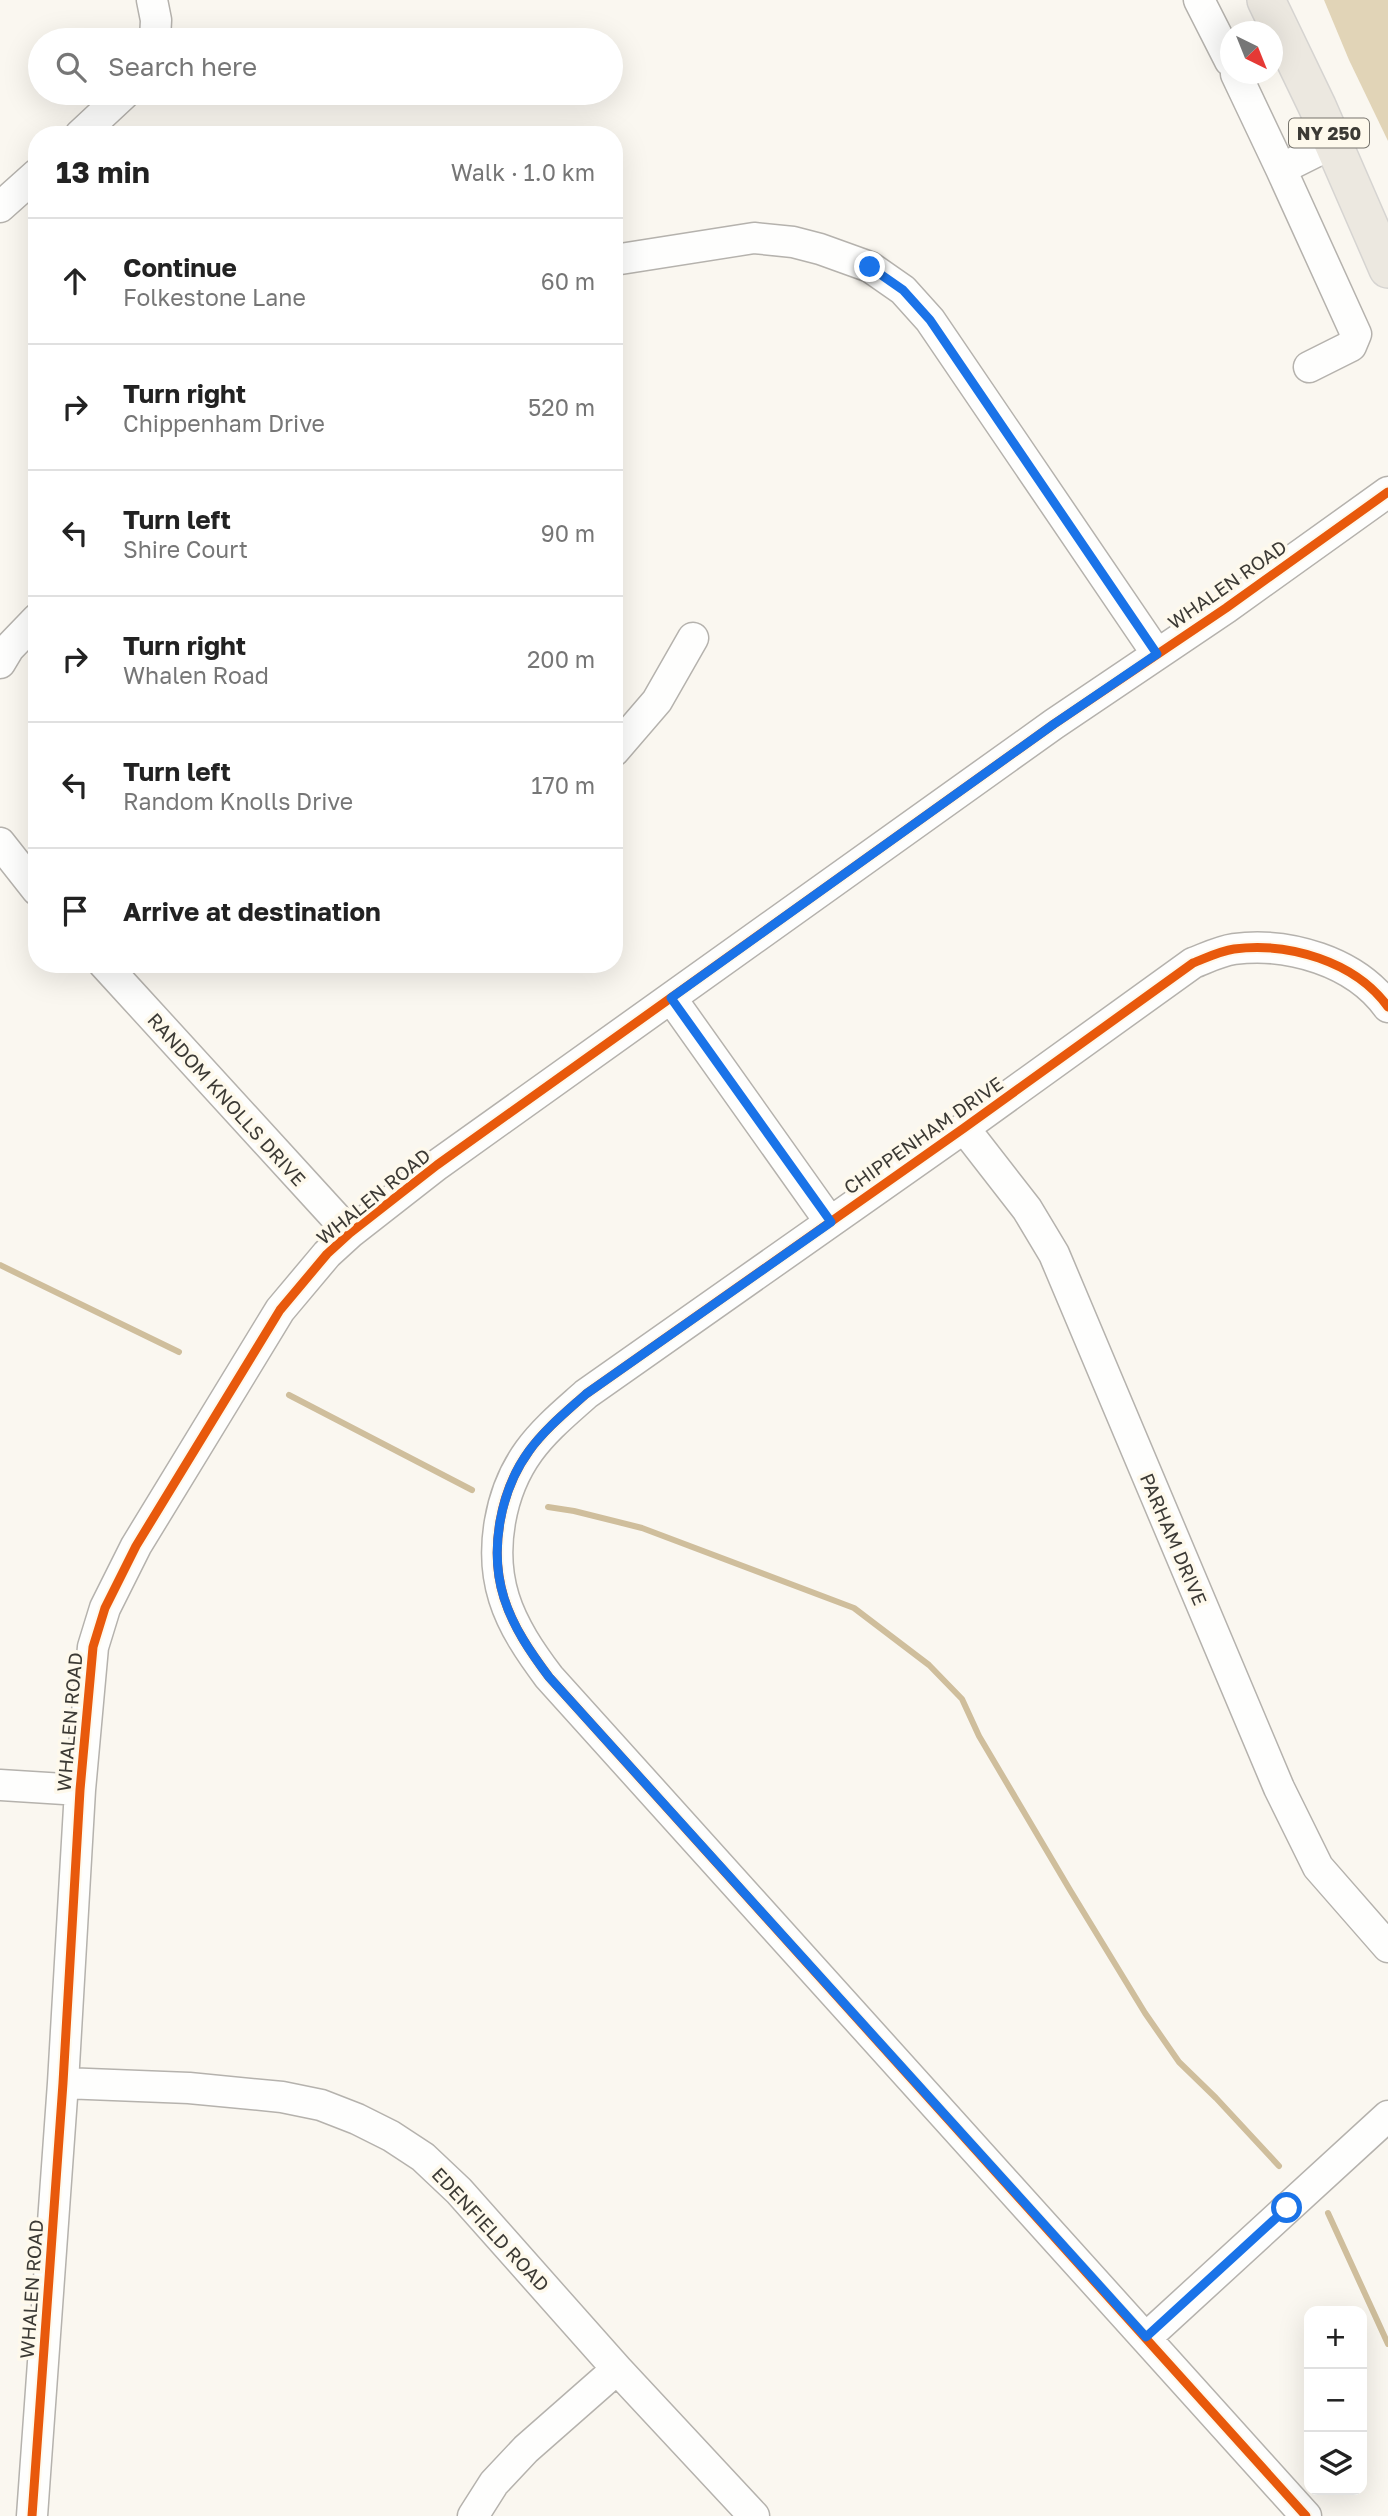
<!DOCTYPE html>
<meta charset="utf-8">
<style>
body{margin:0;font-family:"Golos Text",sans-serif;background:#f2f2f2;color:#222}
.controls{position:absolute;right:21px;bottom:21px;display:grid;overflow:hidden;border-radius:14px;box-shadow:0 7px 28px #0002}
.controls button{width:63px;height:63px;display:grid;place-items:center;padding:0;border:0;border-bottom:2px solid #e0e0e0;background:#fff;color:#222;font:35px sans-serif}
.compass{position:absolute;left:1220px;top:21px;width:63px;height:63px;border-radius:50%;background:#fff;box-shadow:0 7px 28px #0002;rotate:137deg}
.stop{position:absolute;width:21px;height:21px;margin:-16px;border:5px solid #1a73e8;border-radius:50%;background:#fff}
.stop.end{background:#1a73e8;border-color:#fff;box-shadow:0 2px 7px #0008}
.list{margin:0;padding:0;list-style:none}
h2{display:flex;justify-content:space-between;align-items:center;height:91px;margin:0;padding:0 28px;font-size:30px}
h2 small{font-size:23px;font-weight:400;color:#767676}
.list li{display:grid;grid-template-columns:46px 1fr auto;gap:21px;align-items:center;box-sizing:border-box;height:126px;padding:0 28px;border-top:2px solid #e0e0e0}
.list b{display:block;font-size:26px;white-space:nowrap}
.list p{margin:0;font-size:23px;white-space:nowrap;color:#767676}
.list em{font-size:23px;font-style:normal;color:#767676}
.icon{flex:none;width:38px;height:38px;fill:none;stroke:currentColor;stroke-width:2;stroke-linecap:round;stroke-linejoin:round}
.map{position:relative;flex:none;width:1388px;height:2516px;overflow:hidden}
.search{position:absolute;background:#fff;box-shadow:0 7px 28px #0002;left:28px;top:28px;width:595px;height:77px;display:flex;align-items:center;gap:18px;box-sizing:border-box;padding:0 24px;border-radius:38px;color:#767676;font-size:26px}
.panel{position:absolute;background:#fff;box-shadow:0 7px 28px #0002;left:28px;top:126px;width:595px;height:847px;border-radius:28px}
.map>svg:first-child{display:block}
.forest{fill:#e1d4b7}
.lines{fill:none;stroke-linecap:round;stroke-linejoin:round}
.stream{stroke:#cfbe9c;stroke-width:6}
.minor-casing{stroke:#b5b2ad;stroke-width:33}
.major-casing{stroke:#d6d4d1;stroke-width:40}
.minor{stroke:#fefefd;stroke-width:30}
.major{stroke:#ece8e0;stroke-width:37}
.cycleway-casing{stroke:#fef9ec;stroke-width:13}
.cycleway{stroke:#e8590c;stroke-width:9}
.route{stroke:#1a73e8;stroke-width:9}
.labels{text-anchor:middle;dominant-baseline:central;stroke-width:7;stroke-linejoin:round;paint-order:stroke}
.shield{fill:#fef9ec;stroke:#76736c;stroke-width:2}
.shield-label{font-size:18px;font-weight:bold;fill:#3c3a35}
.street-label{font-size:19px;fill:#3c3a35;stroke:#fef9ec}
</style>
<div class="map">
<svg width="1388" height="2516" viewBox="0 0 1388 2516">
<rect width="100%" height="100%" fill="#faf7f0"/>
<path class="forest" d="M1324 0H1388V141L1349 60Z"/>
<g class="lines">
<path class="stream" d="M0 1265 179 1352
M289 1395 472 1490
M548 1507 574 1511 642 1528 854 1608 929 1665 962 1699 979 1736 1070 1890 1145 2013 1179 2062 1216 2098 1279 2166
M1328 2213 1388 2344"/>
<defs>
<path id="minor" d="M152 0 156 20 155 40
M1199 0 1230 61
M1236 74 1281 169
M80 135 125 93
M0 207 37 174
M614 260 754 238 793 242 820 249 870 267 903 290 930 320 1157 654
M1309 367 1351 346 1356 334 1281 169 1333 143
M0 663 9 648 37 619
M614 751 657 701 693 638
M0 843 37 890
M104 964 350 1233
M671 998 830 1222
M964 1128 1027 1209 1054 1254 1279 1788 1318 1867 1388 1947
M0 1785 80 1790
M63 2083 189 2088 282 2097 321 2105 357 2119 391 2136 423 2157 459 2191 617 2369 754 2516
M1147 2337 1388 2116
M32 2516 63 2083 80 1790 93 1647 105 1608 136 1546 280 1310 327 1254 350 1233 437 1165 1054 724 1226 608 1388 492
M473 2516 494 2483 526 2449 617 2369
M1306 2516 549 1677C531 1653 513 1627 504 1598 489 1550 500 1491 529 1451 545 1429 566 1412 586 1394L964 1128 1193 963C1206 958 1220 951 1234 949 1288 942 1355 961 1388 1007"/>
<path id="major" d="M1266 0 1317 106 1388 269"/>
</defs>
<use href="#minor" class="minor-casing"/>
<use href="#major" class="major-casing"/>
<use href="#minor" class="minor"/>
<use href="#major" class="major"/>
<defs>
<path id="cycleway" d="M32 2516 63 2083 80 1790 93 1647 105 1608 136 1546 280 1310 327 1254 350 1233 437 1165 1054 724 1226 608 1388 492
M1306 2516 549 1677C531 1653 513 1627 504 1598 489 1550 500 1491 529 1451 545 1429 566 1412 586 1394L964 1128 1193 963C1206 958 1220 951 1234 949 1288 942 1355 961 1388 1007"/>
</defs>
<use href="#cycleway" class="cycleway-casing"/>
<use href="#cycleway" class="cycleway"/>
</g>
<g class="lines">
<path class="route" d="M870 267 903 290 930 320 1157 654 1054 724 671 998 831 1222 586 1394C566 1412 545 1429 529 1451 500 1491 489 1551 504 1598 513 1627 531 1653 549 1677L1146 2337 1287 2208"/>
</g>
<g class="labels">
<rect class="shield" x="1289" y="118.5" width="80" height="29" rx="5"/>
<g class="shield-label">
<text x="1329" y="133">NY 250</text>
</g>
<g class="street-label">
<text transform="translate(1227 584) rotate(-35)">WHALEN ROAD</text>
<text transform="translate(227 1099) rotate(48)">RANDOM KNOLLS DRIVE</text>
<text transform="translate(923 1135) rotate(-35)">CHIPPENHAM DRIVE</text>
<text transform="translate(373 1196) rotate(-39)">WHALEN ROAD</text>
<text transform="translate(1174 1539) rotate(67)">PARHAM DRIVE</text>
<text transform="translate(69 1722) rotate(-85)">WHALEN ROAD</text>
<text transform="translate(491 2229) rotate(47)">EDENFIELD ROAD</text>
<text transform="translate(31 2289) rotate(-86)">WHALEN ROAD</text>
</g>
</g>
</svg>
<div class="controls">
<button>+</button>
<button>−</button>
<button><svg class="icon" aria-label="layers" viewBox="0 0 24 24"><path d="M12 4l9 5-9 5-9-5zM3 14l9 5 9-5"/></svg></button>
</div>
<svg class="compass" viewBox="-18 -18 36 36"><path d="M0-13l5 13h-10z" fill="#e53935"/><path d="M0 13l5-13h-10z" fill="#767676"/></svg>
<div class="stop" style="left:1287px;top:2208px"></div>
<div class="stop end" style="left:870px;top:267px"></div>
<div class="search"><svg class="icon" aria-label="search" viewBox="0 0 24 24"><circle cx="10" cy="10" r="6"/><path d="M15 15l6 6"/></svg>Search here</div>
<section class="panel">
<h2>13 min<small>Walk · 1.0 km</small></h2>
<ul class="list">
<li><svg class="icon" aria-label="ahead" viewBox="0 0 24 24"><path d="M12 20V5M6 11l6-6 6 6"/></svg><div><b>Continue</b><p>Folkestone Lane</p></div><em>60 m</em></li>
<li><svg class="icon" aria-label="right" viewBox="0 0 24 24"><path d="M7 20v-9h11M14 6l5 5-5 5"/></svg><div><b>Turn right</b><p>Chippenham Drive</p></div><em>520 m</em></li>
<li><svg class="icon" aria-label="left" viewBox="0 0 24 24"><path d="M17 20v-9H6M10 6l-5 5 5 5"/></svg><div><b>Turn left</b><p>Shire Court</p></div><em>90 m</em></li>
<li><svg class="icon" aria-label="right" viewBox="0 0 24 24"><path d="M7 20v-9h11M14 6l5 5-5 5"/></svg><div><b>Turn right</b><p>Whalen Road</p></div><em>200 m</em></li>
<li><svg class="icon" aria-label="left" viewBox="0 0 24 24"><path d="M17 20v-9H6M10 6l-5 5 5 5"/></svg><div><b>Turn left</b><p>Random Knolls Drive</p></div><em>170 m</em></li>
<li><svg class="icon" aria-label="arrive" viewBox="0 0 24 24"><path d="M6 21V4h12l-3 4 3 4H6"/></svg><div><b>Arrive at destination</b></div></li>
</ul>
</section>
</div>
